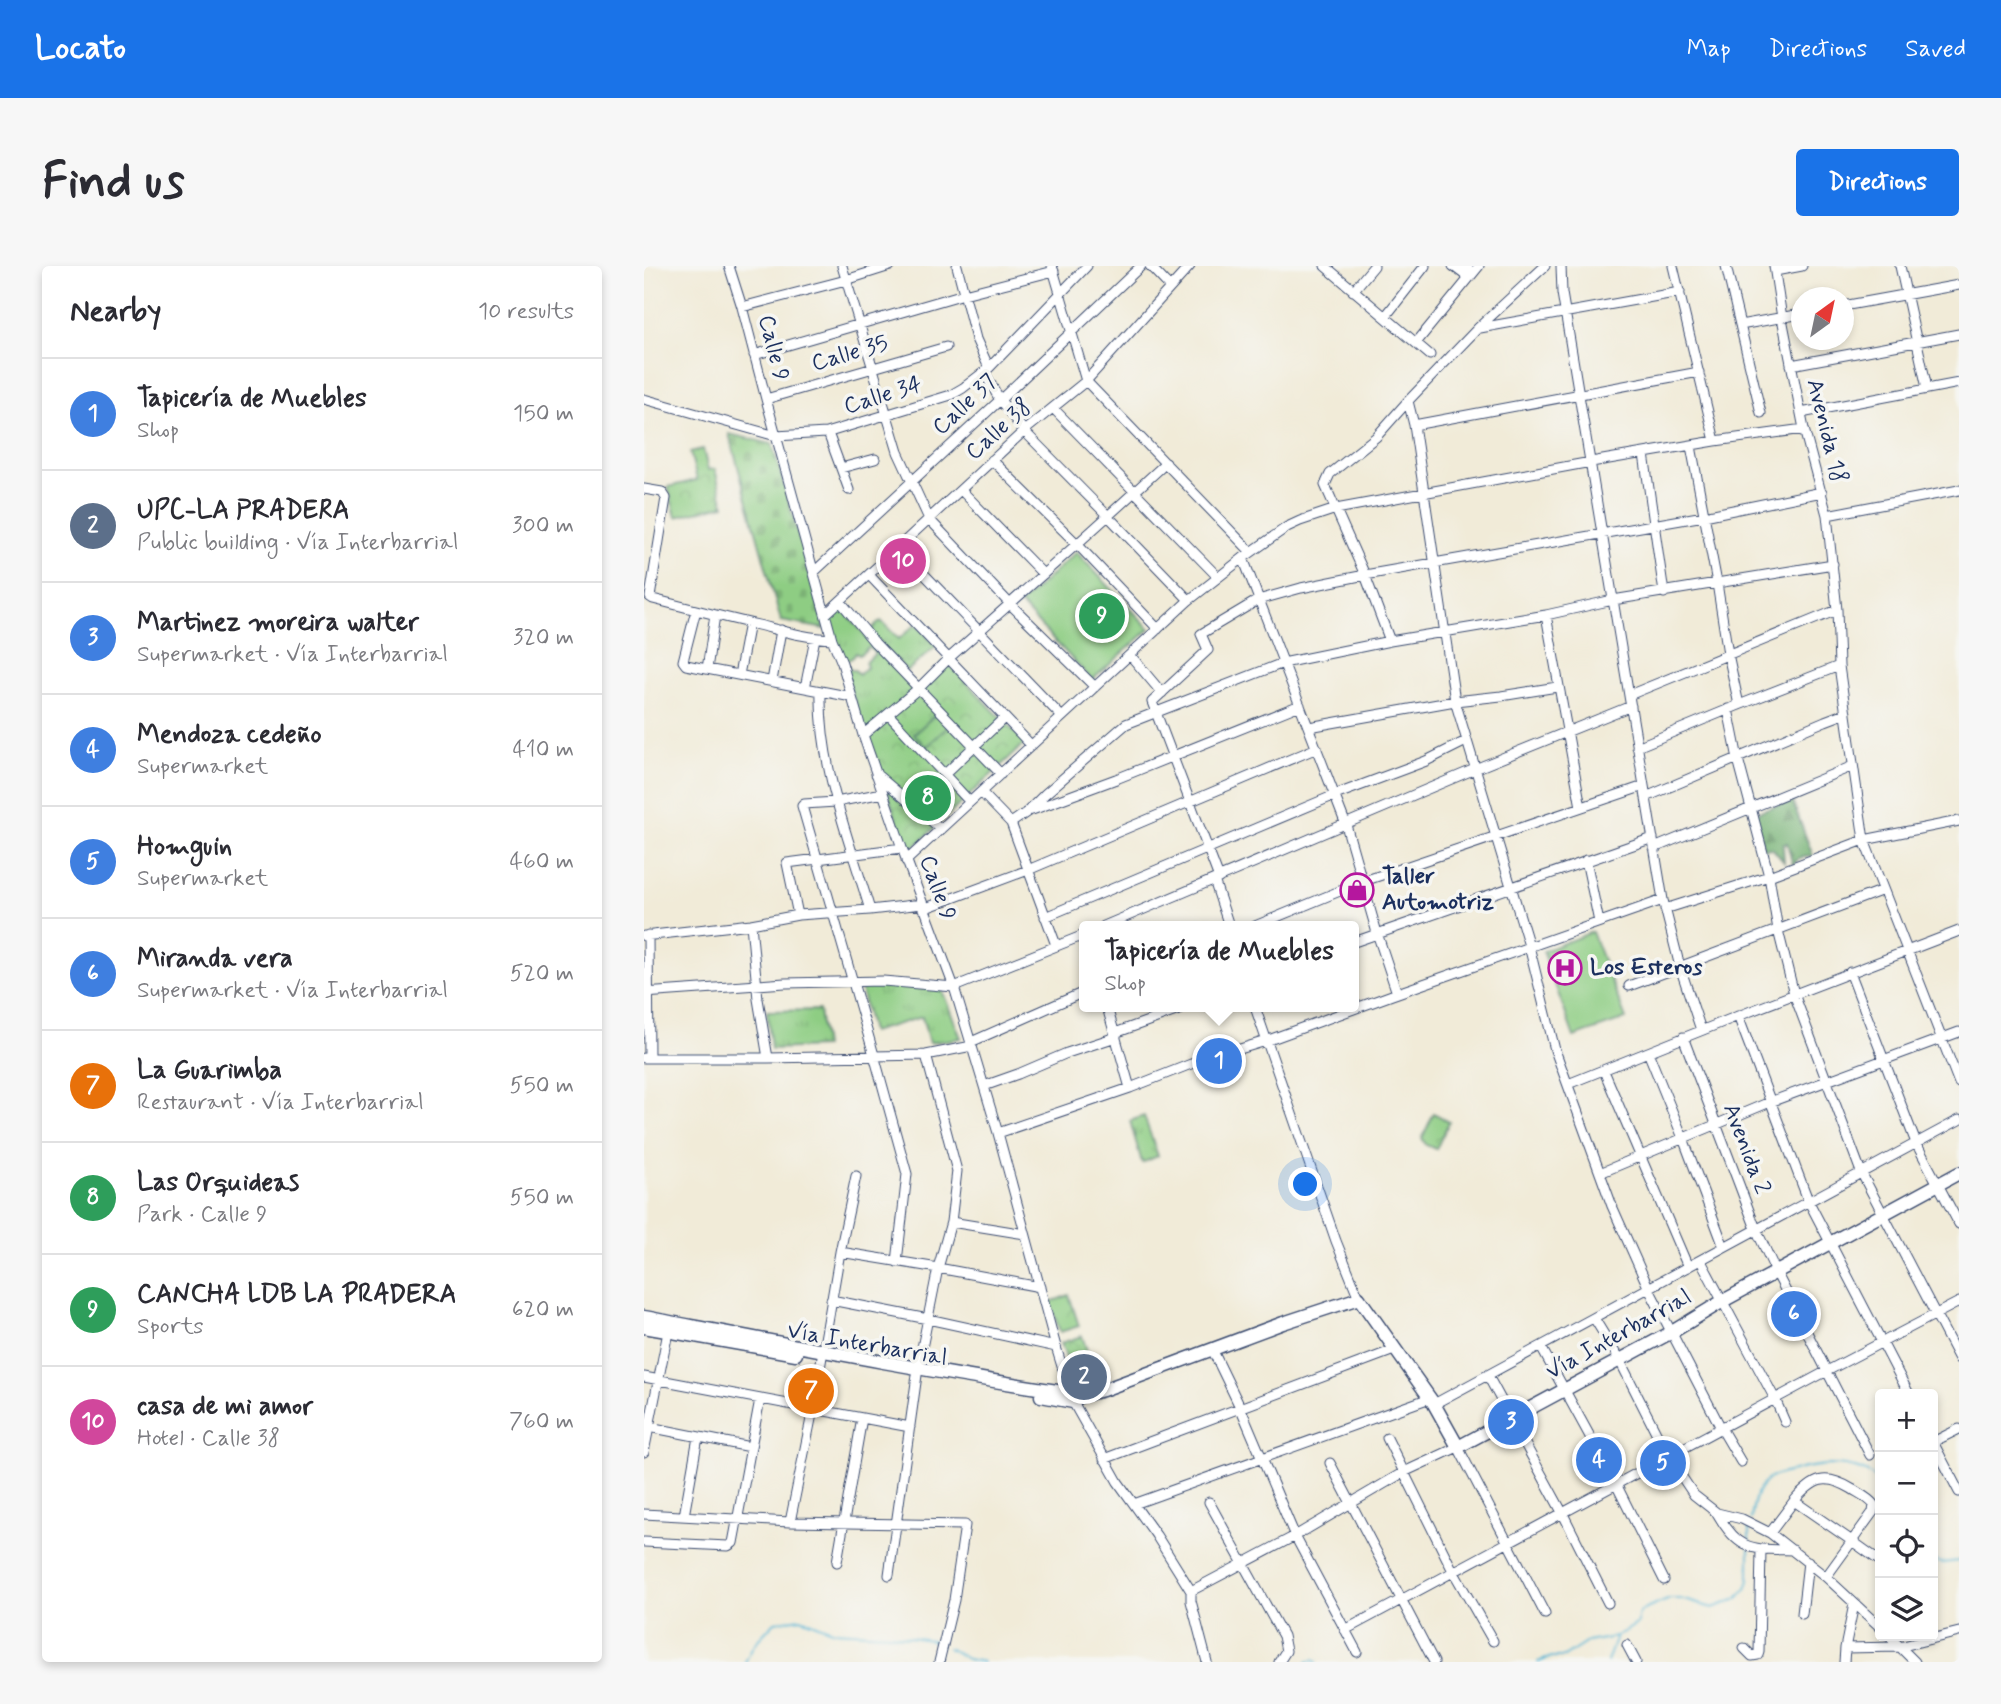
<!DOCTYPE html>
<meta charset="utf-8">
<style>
body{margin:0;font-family:Mynerve,sans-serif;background:#f7f7f7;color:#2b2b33}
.controls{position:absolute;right:21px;bottom:21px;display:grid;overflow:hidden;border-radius:7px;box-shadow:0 4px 10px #0003}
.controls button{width:63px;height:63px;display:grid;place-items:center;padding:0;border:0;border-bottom:2px solid #e1e1e2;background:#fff;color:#2b2b33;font:35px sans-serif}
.compass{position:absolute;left:1147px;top:21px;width:63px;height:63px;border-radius:50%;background:#fff;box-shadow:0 4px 10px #0003;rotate:33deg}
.you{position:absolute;left:662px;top:919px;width:24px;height:24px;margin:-18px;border:5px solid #fff;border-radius:50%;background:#1a73e8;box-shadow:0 0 0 10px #1a73e833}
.badge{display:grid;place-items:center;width:46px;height:46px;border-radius:50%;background:#1a73e8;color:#fff;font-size:23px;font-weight:700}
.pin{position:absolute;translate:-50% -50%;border:4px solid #fff;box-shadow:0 2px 7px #0006}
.popup{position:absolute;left:435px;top:655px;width:280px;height:91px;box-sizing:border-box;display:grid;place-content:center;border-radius:7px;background:#fff;filter:drop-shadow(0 2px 5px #0005);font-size:23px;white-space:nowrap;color:#7c7c81}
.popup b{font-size:26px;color:#2b2b33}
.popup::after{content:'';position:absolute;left:50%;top:100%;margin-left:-14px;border:14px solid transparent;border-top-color:#fff}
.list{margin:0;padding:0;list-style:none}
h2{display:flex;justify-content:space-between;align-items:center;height:91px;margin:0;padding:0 28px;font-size:30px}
h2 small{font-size:23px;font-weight:400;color:#7c7c81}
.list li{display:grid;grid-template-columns:46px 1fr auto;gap:21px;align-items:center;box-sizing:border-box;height:112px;padding:0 28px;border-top:2px solid #e1e1e2}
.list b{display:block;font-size:26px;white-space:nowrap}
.list p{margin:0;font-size:23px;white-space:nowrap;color:#7c7c81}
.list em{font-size:23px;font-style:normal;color:#7c7c81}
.icon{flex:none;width:38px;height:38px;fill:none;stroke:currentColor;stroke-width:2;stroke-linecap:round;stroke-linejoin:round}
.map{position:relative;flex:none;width:1315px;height:1396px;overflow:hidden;border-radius:7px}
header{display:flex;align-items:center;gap:42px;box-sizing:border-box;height:98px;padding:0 35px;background:#1a73e8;color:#fff}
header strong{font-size:33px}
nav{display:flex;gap:38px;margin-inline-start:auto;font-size:24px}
.intro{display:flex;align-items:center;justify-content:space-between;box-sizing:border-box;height:168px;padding:0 42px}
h1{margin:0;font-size:49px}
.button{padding:18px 32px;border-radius:7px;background:#1a73e8;color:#fff;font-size:24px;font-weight:700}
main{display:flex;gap:42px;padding:0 42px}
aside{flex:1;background:#fff;border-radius:7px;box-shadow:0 4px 10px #0003}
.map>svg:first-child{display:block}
.grass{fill:url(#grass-tufts);stroke:#547e70;stroke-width:2;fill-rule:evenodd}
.forest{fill:url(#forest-firs);stroke:#467068;stroke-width:2}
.cemetery{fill:url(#cemetery-stones);stroke:#547e70;stroke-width:2}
.park{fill:url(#park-crowns);stroke:#547e70;stroke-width:2}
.garden{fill:#8ecd83;stroke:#547e70;stroke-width:2}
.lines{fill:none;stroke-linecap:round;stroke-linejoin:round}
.stream{stroke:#56b6d5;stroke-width:2}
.minor-casing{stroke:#3b4b70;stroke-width:11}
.major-casing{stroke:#3b4b70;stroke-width:15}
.minor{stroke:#fff;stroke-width:9}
.major{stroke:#fff;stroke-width:12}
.labels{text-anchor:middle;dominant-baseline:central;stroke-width:7;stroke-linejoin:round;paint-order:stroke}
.street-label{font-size:23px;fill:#1b2f5e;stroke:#f6f6f2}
.poi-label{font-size:23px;font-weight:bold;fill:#1b2f5e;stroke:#f6f6f2;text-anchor:start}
</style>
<header>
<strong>Locato</strong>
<nav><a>Map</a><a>Directions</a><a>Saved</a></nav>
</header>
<div class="intro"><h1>Find us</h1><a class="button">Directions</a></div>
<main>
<aside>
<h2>Nearby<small>10 results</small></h2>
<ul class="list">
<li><span class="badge" style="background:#3f7fe0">1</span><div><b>Tapicería de Muebles</b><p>Shop</p></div><em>150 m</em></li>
<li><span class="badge" style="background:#5c6f8a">2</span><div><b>UPC-LA PRADERA</b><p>Public building · Vía Interbarrial</p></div><em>300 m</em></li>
<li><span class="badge" style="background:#3f7fe0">3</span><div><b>Martinez moreira walter</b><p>Supermarket · Vía Interbarrial</p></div><em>320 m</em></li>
<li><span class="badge" style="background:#3f7fe0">4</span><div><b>Mendoza cedeño</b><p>Supermarket</p></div><em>410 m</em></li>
<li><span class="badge" style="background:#3f7fe0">5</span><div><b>Homguin</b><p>Supermarket</p></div><em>460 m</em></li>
<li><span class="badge" style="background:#3f7fe0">6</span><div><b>Miranda vera</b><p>Supermarket · Vía Interbarrial</p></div><em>520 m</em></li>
<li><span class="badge" style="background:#e8710a">7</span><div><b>La Guarimba</b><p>Restaurant · Vía Interbarrial</p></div><em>550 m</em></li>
<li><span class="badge" style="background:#2e9e5b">8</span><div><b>Las Orquideas</b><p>Park · Calle 9</p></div><em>550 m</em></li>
<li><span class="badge" style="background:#2e9e5b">9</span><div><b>CANCHA LDB LA PRADERA</b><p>Sports</p></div><em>620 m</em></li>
<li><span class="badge" style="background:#d1479c">10</span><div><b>casa de mi amor</b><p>Hotel · Calle 38</p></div><em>760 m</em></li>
</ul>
</aside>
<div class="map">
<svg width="1315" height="1396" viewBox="0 0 1315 1396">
<defs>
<pattern id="grass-tufts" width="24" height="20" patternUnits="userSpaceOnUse" patternTransform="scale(1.75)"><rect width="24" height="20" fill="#8ecd83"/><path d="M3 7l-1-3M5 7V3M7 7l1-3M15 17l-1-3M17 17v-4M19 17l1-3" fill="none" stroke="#7ab074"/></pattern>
<pattern id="forest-firs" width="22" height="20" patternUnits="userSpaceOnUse" patternTransform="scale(1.75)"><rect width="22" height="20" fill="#72b071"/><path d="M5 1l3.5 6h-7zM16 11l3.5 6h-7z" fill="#5d9060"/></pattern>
<pattern id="cemetery-stones" width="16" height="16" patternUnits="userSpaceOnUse" patternTransform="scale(1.75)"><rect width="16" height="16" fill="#8ecd83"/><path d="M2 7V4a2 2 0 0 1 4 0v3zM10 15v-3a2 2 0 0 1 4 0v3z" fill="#7ab074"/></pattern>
<pattern id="park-crowns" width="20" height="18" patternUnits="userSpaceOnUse" patternTransform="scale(1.75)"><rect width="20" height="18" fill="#8ecd83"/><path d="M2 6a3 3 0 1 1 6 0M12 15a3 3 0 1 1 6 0" fill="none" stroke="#7ab074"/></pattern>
</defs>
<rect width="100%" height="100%" fill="#f6f6f2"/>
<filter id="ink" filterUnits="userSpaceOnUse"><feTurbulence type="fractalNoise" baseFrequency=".0143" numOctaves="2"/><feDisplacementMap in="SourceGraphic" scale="14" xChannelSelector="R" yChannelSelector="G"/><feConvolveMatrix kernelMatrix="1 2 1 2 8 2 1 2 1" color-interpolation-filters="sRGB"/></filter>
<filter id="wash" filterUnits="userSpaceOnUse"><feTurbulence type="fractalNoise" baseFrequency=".00686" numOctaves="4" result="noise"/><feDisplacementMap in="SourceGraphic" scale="28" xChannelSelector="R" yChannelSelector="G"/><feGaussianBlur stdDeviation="1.57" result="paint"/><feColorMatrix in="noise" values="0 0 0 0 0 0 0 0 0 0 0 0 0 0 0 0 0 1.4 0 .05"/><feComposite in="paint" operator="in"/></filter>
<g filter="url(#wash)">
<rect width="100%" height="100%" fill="#f1ebd8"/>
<path class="grass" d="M194 338 270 425 221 467 183 350ZM226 381 231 388 221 396 223 401 215 409 211 404H206L202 395 208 392 212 387 215 389Z
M237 355 255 373 272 358 292 380C282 389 273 397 263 405L224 366Z
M216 719H243L298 724 317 772 285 777 278 751 227 766Z
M175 744 180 781 127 783 123 745Z
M500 850 514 890 498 897 486 855Z"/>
<path class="forest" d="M1148 534 1169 590 1155 592 1149 600 1143 577 1139 579 1140 596 1129 583 1123 582 1120 586 1110 547Z"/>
<path class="cemetery" d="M85 168 128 178 181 363 137 355Z"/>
<path class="park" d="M59 183 64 204 71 203 80 239 32 251 24 221 53 214 46 186Z
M304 397 381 477 264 587 224 469Z
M790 847 805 856 792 883 782 879 778 872Z
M425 1029 435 1060 416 1066 406 1036Z
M438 1070 447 1096 426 1103 417 1077Z"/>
<path class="garden" d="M432 286 506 363 448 414 376 338Z
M293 447 305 460 282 481 270 468Z
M948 666 982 753 930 771 899 685Z"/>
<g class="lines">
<path class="stream" d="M1107 1253C1109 1241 1111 1226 1120 1217 1128 1208 1138 1208 1149 1205 1179 1197 1212 1194 1236 1216
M1105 1277V1262
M1289 1294 1297 1297 1315 1295
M304 1382 323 1393 339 1396
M101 1396 111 1377 131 1356 157 1352 190 1365 244 1368 287 1374 296 1378
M663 1396 670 1394 673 1396
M894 1396 908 1391H920L943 1376 972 1371 994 1357V1350L997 1345 1026 1333H1036L1069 1342 1093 1333 1102 1323 1105 1314V1283
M963 1396 972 1371"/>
</g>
</g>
<g filter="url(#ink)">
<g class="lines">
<defs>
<path id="minor" d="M85 0 98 41 122 133 188 373 198 397 219 469 258 582 310 721 354 867 412 1081 429 1136 474 1216 512 1269 547 1325V1335L563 1396
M198 0 254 186 285 253 366 338 451 421
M313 0 332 73 345 102
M408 0 442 115 607 286
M506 0 526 21
M681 0 786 89
M809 0 825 12
M821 0 829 7
M917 0 918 27 1019 634 1036 701 1057 764
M1029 0 1071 175
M1082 0 1117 147
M1130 0 1138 52 1160 163 1183 249 1193 344 1195 400 1220 574 1315 817
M1256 0 1283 122
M1131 5 1158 0
M709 25 730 0
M1199 40 1315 19
M98 41 202 14 246 0
M741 51 781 0
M1096 59 1157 48
M836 62 1036 26
M772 77 835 0
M110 89 320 28 410 5
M1147 99 1315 68
M340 106 356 134 380 165 464 250 522 197
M0 133 132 170 182 167 307 129 319 122 345 102 443 0
M122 133 302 81
M409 142 574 311
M1157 147 1315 117
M770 159 1055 106
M184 167 205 224
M1047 180 1073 317 1084 388 1095 439
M1000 188 1020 327
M197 202 231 193
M0 223 18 226 22 232 6 331 9 333C44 342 79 351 114 359 139 365 163 372 188 373
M317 224 399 308
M1183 249 1315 224
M255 282 418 451
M599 292 702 559 733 667 753 727
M170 306 356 134 497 0
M226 310 387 479
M196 335 231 377 357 508
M52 344 39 395 42 399 208 431
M182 348 380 165 442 115 546 0
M902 349 937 541
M514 363 433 278 464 250 545 334
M746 375 721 309 681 219 686 208 732 171 764 135
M486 389 518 427
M63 403 71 349
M95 409 105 357
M128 415 137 364
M913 421 857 430 811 435 885 680 911 784 968 940 1005 1023 1077 1162 1097 1196
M161 422 171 372
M177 425C175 500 205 573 226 644
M985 429 1193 344
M1084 443 1094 493 1125 610 1134 664 1150 728 1217 906 1315 1093
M244 448 326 536
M665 461 811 435 770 159 764 135 834 62 901 0
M219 469 275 422 304 393 433 278 348 194
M993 481 1095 439 1195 400
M232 508 297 563
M301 508 360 452
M239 527 192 536 160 538 158 540 230 789 263 908 253 996
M338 527 367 557 412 679
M1002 531 1181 455 1202 447
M388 544 472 513 656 439
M367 557 383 546 401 528 482 458 639 397 746 375 902 349 969 334 1189 298
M1010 582 1209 500
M942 594 955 656
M262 595 544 335 599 292 643 261 656 255 692 243 947 196 1071 175 1160 163
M575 612 508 436 564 384 557 368 614 334 657 322 721 309 1060 250 1178 226
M570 614 585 660
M279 643 384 604 673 482
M1021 643 1125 610 1220 574 1315 555
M154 649 143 597 258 582
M401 651 691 529 782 495 822 475
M107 658 114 733 124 792
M460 660 831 503 987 440
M611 660 720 615 1000 520
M4 669 5 792
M0 670 107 658 154 649 226 644 278 638
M710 676 1009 572
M1206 706 1272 877 1315 958
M985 720 1239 624
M0 727 141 717 239 715 310 721 440 669
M463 741 486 822
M611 741 692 975 715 1032
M1094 750 1164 934 1265 1128
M471 767 543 741
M1039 771 1112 963 1132 1006 1226 1189
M327 776 440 726
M1004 786 1039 872 1080 981
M0 792H124L282 789 328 780
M960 805 1044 1001
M924 818 1094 750 1315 665
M340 820 374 808 423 787 472 771
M354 867 486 822 547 798 622 775 748 729 1019 634
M956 907 1126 836 1315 766
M307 956 381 968
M196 986 294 1002 396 1021
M1057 995 1131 1133 1141 1156
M187 1034 284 1053 412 1081
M950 1052 975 1093 1024 1190 1050 1229 1073 1247 1098 1253 1126 1267 1182 1311 1236 1361
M897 1081 972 1218 1020 1314
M568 1083 597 1143 651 1270 713 1386
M844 1110 918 1246 964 1337
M0 1111 266 1161
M790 1138 1315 854
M0 1160 106 1181
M743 1172 809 1305 849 1375
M1289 1176 1315 1226
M1289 1176 1315 1163
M0 1186 25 1061
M460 1193 750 1084
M686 1197 790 1396
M565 1236 639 1370 642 1385 635 1396
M490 1238 786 1132
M1073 1247C1095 1286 1107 1283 1149 1284
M0 1248 146 1256 321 1259 310 1334 295 1396
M40 1250 54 1171
M146 1256 169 1143 196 986 212 910
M1126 1267 1150 1235
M0 1276 84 1280 89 1277 116 1133
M193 1296 218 1152
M245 1309 274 1102 294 1002 307 956 313 905 282 789
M1182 1311 1208 1275 1150 1235C1170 1212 1181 1207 1208 1223 1216 1228 1225 1232 1230 1239L1229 1246 1208 1275 1236 1295
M547 1325 651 1270 760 1206 814 1181 901 1348
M1158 1348 1164 1296
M701 1364 1183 1105 1315 1036
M1245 1370 1271 1396
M983 1379 992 1396
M1100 1382 1108 1390 1114 1389 1115 1386 1117 1283
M1201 1382 1255 1381 1315 1366
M1200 1396 1201 1382 1210 1338"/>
<path id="major" d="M0 1051C142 1078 284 1106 427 1127L436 1130 459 1124 639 1057 715 1032 790 1138 814 1181 1028 1066 1079 1035 1315 907
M0 1061 152 1088
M397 1130 429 1136 436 1130"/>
</defs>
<use href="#minor" class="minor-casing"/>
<use href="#major" class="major-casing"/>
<use href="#minor" class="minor"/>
<use href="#major" class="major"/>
</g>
</g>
<defs>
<symbol id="shop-ring" viewBox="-11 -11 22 22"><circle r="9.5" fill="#f6f6f2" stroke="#b5179e" stroke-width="1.5"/><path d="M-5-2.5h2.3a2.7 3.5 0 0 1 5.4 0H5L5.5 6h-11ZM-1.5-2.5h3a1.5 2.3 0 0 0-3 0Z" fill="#b5179e"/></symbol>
<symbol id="hospital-ring" viewBox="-11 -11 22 22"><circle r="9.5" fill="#f6f6f2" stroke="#b5179e" stroke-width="1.5"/><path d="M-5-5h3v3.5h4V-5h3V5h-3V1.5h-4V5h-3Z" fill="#b5179e"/></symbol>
</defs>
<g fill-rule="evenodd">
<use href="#shop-ring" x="694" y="605" width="38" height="38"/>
<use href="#hospital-ring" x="902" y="683" width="38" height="38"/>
</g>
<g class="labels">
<g class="street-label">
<text transform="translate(129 82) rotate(76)">Calle 9</text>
<text transform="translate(206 88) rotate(-16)">Calle 35</text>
<text transform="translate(239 130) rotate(-17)">Calle 34</text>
<text transform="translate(321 139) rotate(-43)">Calle 37</text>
<text transform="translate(355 164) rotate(-42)">Calle 38</text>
<text transform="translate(1182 165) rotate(76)">Avenida 18</text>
<text transform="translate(293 622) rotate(70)">Calle 9</text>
<text transform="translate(1102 883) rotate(69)">Avenida 2</text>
<text transform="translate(975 1069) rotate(-29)">Vía Interbarrial</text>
<text transform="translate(223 1079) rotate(10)">Vía Interbarrial</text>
</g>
<g class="poi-label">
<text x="738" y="611">Taller<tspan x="738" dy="26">Automotriz</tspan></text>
<text x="946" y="702">Los Esteros</text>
</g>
</g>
</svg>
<div class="controls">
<button>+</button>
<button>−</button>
<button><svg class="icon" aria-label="locate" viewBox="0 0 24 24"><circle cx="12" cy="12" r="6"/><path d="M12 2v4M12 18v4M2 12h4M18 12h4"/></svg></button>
<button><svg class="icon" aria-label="layers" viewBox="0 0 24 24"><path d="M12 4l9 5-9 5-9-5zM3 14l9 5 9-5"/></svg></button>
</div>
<svg class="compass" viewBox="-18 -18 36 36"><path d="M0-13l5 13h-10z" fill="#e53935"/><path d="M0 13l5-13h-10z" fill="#7c7c81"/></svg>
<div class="you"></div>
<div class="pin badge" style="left:575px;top:795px;background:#3f7fe0">1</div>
<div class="popup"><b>Tapicería de Muebles</b>Shop</div>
<div class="pin badge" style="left:440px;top:1111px;background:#5c6f8a">2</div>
<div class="pin badge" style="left:867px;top:1156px;background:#3f7fe0">3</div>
<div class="pin badge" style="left:955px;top:1194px;background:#3f7fe0">4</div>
<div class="pin badge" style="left:1019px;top:1197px;background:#3f7fe0">5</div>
<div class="pin badge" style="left:1150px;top:1048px;background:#3f7fe0">6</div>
<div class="pin badge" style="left:167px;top:1125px;background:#e8710a">7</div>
<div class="pin badge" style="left:284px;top:532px;background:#2e9e5b">8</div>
<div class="pin badge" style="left:458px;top:350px;background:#2e9e5b">9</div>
<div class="pin badge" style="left:259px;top:295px;background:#d1479c">10</div>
</div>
</main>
